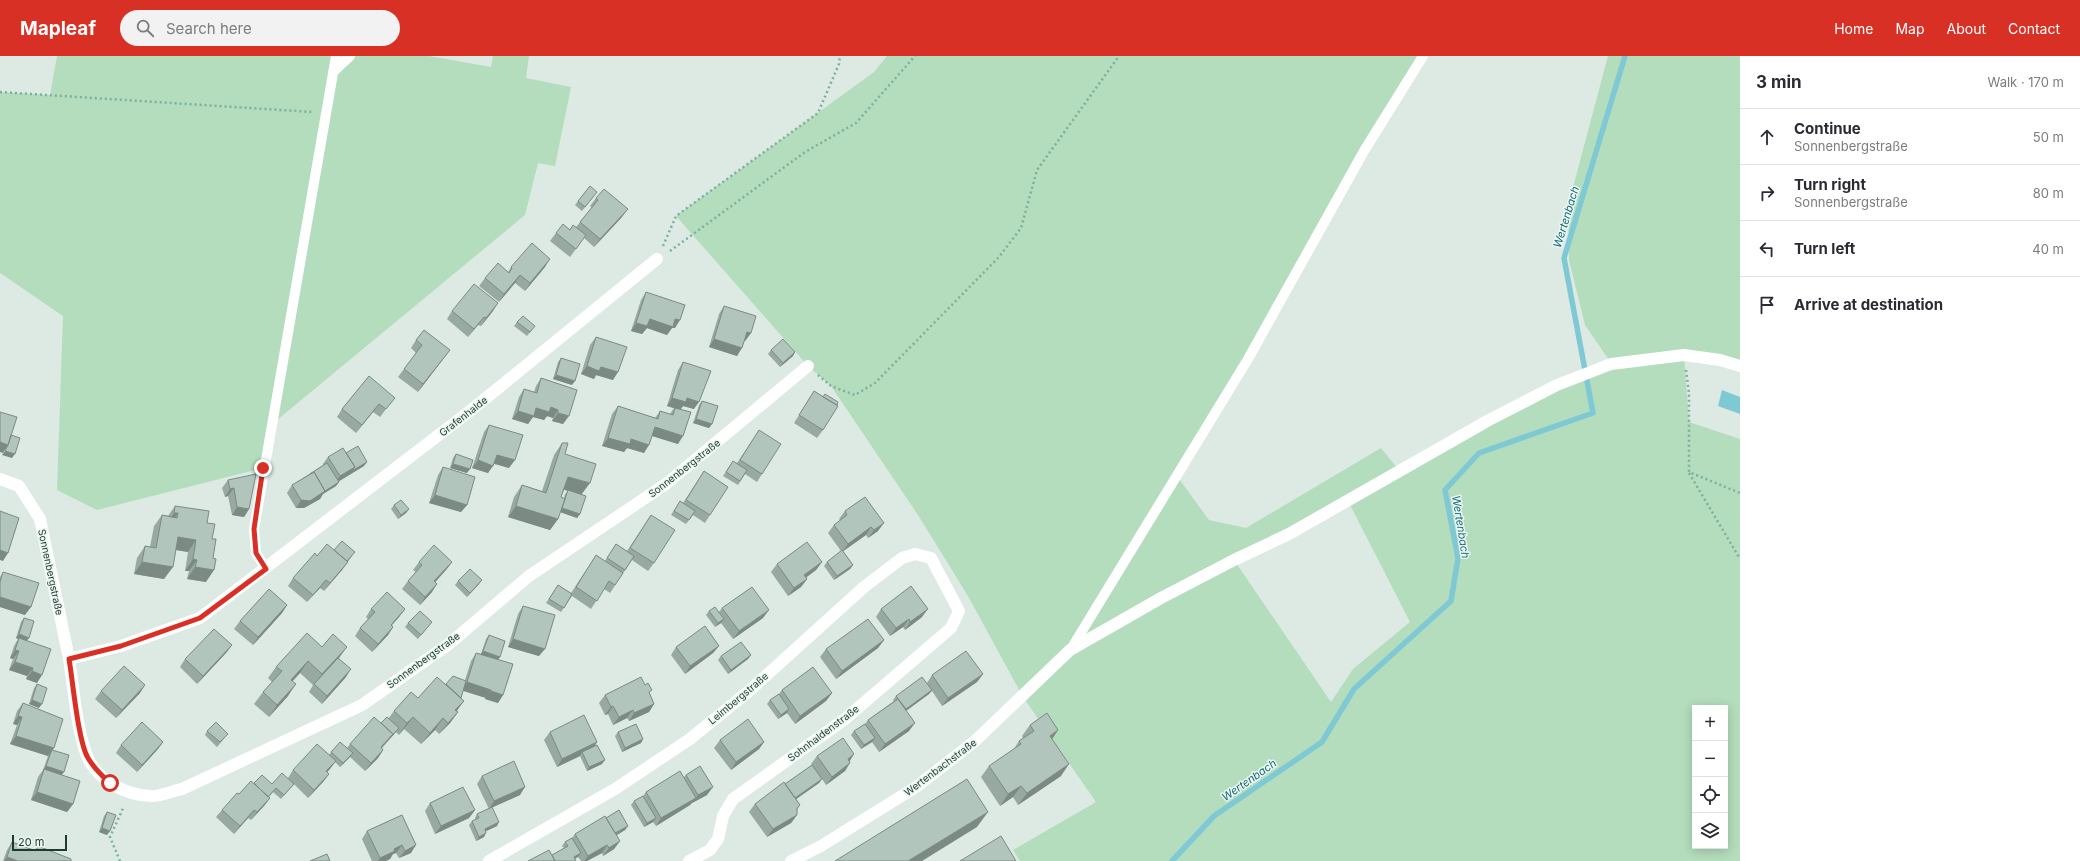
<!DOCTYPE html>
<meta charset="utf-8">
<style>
body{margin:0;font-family:Inter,sans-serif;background:#f2f2f3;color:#2b2b33}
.controls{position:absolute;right:12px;bottom:12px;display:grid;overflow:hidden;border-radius:0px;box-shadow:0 2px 10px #0003}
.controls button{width:36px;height:36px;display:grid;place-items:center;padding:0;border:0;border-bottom:1px solid #e1e1e2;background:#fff;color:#2b2b33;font:20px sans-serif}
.scale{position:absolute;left:12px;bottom:10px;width:55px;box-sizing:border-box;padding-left:4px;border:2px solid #1d3a31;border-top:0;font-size:11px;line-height:14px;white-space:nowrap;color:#1d3a31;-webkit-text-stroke:3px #ecf6f1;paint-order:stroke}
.stop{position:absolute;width:12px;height:12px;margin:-9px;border:3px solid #d93025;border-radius:50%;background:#fff}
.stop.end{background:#d93025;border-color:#fff;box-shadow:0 1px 4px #0008}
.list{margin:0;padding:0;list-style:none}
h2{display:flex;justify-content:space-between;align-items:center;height:52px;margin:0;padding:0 16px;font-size:17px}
h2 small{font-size:13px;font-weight:400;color:#7c7c81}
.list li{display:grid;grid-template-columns:26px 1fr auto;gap:12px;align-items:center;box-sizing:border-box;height:56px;padding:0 16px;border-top:1px solid #e1e1e2}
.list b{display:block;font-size:15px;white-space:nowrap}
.list p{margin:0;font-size:13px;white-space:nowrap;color:#7c7c81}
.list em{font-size:13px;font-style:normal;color:#7c7c81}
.icon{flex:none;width:22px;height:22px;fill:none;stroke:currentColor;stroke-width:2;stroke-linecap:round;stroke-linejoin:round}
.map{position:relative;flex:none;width:1740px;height:805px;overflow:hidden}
header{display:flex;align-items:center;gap:24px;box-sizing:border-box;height:56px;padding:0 20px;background:#d93025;color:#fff}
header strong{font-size:19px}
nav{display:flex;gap:22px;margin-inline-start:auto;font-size:14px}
.search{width:280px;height:36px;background:#f2f2f3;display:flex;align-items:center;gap:10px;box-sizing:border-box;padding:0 14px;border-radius:22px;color:#7c7c81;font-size:15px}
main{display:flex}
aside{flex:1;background:#fff}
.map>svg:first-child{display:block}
.green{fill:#b3ddbd;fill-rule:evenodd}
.water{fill:#7fc9d4}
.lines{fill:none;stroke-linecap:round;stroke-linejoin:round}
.stream{stroke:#7fc9d4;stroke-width:5.5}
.path{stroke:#7ab09e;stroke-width:2.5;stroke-dasharray:2 3;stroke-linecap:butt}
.lane{stroke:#fff;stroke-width:10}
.street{stroke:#fff;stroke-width:12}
.wall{fill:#98a9a2;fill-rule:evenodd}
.shaded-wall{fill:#7c8a84}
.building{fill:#b1c5bc;stroke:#7c8a84}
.route{stroke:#d93025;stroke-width:5}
.labels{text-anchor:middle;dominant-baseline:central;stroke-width:3;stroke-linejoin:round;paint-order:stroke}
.street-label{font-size:10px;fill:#1d3a31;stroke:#ecf6f1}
.water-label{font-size:11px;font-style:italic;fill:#146a79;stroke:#ecf6f1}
</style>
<header>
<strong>Mapleaf</strong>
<div class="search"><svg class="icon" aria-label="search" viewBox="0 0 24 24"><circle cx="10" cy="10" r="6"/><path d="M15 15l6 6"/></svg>Search here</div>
<nav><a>Home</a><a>Map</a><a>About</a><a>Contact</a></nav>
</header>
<main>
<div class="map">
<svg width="1740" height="805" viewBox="0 0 1740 805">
<rect width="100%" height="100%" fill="#dceae3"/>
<path class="green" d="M57 0H336L333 15 350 0H429L491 11 493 0H529L526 22 571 31 555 110 538 107 525 159 271 369 263 412 97 454 57 434 63 260 0 217V36L50 39Z
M887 0H1423L1177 420 1209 464 1246 472 1381 392 1399 414 1611 307 1585 269 1569 204 1568 150 1608 0H1740V310L1684 299 1689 366 1740 383V805H1020L1013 794 1096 746 1023 641 968 540 918 459 831 330 808 310 676 160 874 16ZM1348 445 1410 566 1353 613 1331 646 1234 504ZM1695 652H1725V790H1695Z"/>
<path class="water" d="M1722 334 1740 341V358L1718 350Z"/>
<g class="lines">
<path class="stream" d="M1172 805 1214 760 1322 686 1354 633 1451 545 1458 502 1445 434 1479 397 1593 357 1564 202 1625 0"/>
<path class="path" d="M0 36 312 56
M663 190 676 160 818 57 839 8 840 0
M670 195 805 96 856 67 915 0
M1686 314 1689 337V416L1740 437
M818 319 831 330 855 339 875 327 999 201 1021 172 1037 114 1119 0
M1689 417 1740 503
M120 805 110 781 124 750"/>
<path class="lane" d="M333 16 350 0
M266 513 256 497 254 473 336 0
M1071 593 1248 303 1364 95 1423 0"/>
<path class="street" d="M0 423 19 430 40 463 69 603 121 590 200 562 470 355 657 203
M69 603C74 633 76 671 87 700 97 724 126 740 152 740 161 740 172 735 182 733L362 649 449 588 529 520 666 428 808 310
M489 805 615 733 690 683 749 635 864 531 902 502 915 498 931 502 959 555 951 572 845 663 733 743 723 760 718 783 710 794 689 805
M791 805 821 790 916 731 975 685 1070 594 1161 542 1234 504 1289 478 1489 364 1557 329 1611 308 1684 299 1720 304 1740 310"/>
</g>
<path class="wall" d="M594 140 582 155 575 149 578 145Z
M596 142 622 161 594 191 584 182 570 201 550 185 556 177 570 174 576 171 592 152 590 150Z
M511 211H545L525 235 515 227 499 246 479 230 485 222 508 216Z
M646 236 675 272H672L667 279 647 272 642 278 631 275 641 244Z
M724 250 751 277 745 285V284L737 300 709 291 719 258Z
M452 255H493L481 270 478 269 468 281 447 263Z
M517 266 535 270 527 280 514 270Z
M596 281 613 324 596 319 594 323 581 318 590 289Z
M416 284 450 294 418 336 398 321 416 297 411 292Z
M771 294 795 296 793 300 780 311 768 298Z
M561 302 572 329 553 323 558 306Z
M683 306 694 353 683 350 681 353 678 388 652 380 644 397 627 392 624 396 602 390 612 358 618 350 655 362 660 355 670 358 674 352 667 350 678 314Z
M369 320 389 349 380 361 373 356 356 377 337 361 342 353Z
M541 322 577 334 563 368 552 365 553 362 547 360 544 364 533 361 528 368 512 363 519 341 524 333 534 336 536 330Z
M814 335 837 349 823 374 817 382 794 367Z
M702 345 712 368 709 372 693 367 699 349Z
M489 369 509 412 494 407 488 417 472 412 484 376Z
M759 374 762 418 757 426 745 418 738 429 723 420 733 405 737 407Z
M562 387 565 398 582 439 580 458 577 462 560 456 558 463 550 474 508 461 514 441 522 429 542 435 554 399ZM564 434 568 435 565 438 564 442 561 441Z
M346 397 364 410 338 426H339L336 430 323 438 320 443 304 452H296L287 437 292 429 323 409V408L328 401Z
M456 398 467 417 450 412 453 402Z
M443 411 467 449 461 456 429 447 438 419Z
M704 415 710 459 705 467 693 459 686 468 671 459 680 445 683 447Z
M228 424 249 453 244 461 232 459 228 440 225 441 222 432Z
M865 441 878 475 868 482 866 479 843 495 853 509 850 513 834 524 824 510 827 506 841 495 828 477 834 469 840 464 839 463 845 455Z
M394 449 409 453 406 457 398 463 391 453Z
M175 450 207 467 212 483 206 526 187 523 189 515H185L188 496 176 494 164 523 134 518 137 502 145 490 150 491 154 470 162 459 168 460Z
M651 459 654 507 648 515 632 504 610 537 604 533 591 553 572 540 561 556 546 547 558 529 571 537 596 499 605 505 616 488 627 495Z
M334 494 352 500 342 514 324 535 320 532 307 546 288 530 293 522 317 500Z
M419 506H452L446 514 435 526 432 536 420 549 402 533 408 525 416 516 413 514Z
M822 506 816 514 806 522 807 523 801 531 788 540 771 516 777 508Z
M3 516 25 559 0 551V521Z
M458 525 479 528 467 541 455 529Z
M287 549 282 557 253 589 234 573 240 565Z
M523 550 539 600 508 591 518 558Z
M722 552 763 562 733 583 721 567 715 571 706 559 709 555 719 556Z
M371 553H405L399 561 392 569 393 571 388 579 372 596 355 580 360 572 368 563 366 561Z
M881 553 922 561 905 574 903 571 890 580 876 561Z
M24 562 27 584 37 627 26 623 27 620 9 614 13 603 10 602 14 590 18 583 16 582 21 566Z
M432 566 418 583 405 571 408 567Z
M489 579 500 601 498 603 503 639 498 647 485 643 486 642 463 635 457 655 458 656 450 667 439 678 435 674 421 688 404 673 399 679 396 676 382 692 383 694 378 702 365 715 350 701 340 711 335 706 327 716 329 718 323 726 308 742 294 728 281 743 273 736 269 741 270 742 264 750 251 764 248 762 234 778 216 761 222 754 239 738 254 727 272 728 288 722 293 714 329 699 331 696 347 692 350 688 388 663 394 655 418 642 446 628 465 624 471 605 476 597 481 598 486 583Z
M884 584 878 592 836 623 820 601 826 593Z
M232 589 226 597 197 628 180 611 185 603Z
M719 590 713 597 685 618 671 599 676 591Z
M322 591 339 603 346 621 322 648 309 636 313 629 300 617 292 625 288 640 269 661 254 648 263 636 272 626 268 622 276 611Z
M751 599 748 603 728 618 718 604 721 600Z
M983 618 977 626 942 650 932 635 929 638 906 655 909 675 879 696 872 686 861 693 851 679 854 675 865 668 868 664 894 645 893 644 896 640 927 627 932 619Z
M37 628 39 652 29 648 34 632Z
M782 634 832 637 826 645 795 668 787 657 778 663 767 648 770 644 779 638Z
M101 635 140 637 116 662 95 643Z
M649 638 654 648 649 656 629 665 627 662 613 669 608 658 605 659 599 647 605 639Z
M23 647 54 692 52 694 73 748 67 756 31 744 38 721 43 714 48 700 10 688 17 669 13 668 17 655Z
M1030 669 1058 674 1052 683 1061 720 1018 749 1013 741 1000 750 981 721 989 710 1014 693 1019 685 1023 682 1022 680Z
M207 675 228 678 217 691 205 679Z
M550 676 597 686 594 691 602 708 587 715 580 700 557 711 544 684Z
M618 676 643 683 641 687 622 696 615 680Z
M720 684 764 686 759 693 731 714 714 692Z
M163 686 158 693 137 716 116 697 121 689Z
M854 698 849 706 845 715 826 729 822 723 819 727 796 743 800 749 797 754V759L791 767 767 781 749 756 755 748 785 728 812 709 811 708 817 700Z
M686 719 707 739 692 747 690 749 656 770 653 766 644 771 631 749 634 745 643 740 646 736 684 721Z
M482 720 520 739 492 751 497 770 486 775 484 781 476 785 469 769 472 765 475 764V762L477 758 489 753 477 728Z
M430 747 475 754 469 762 435 778 425 755Z
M107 756V779L99 776 104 760Z
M402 759 411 797 399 802 396 797 393 798 390 803 386 805H372L362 783 367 775Z
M606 762 628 770 625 774 616 779 620 785 614 793 603 800 602 797 587 805H581L578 801 552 799 564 792 562 790 565 786 572 782 575 778Z
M12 786 35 795 38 790 71 805H3L7 794Z"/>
<path class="shaded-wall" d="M628 153 622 161 594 191 600 183Z
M550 203 545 211 525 235 530 227Z
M520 219 515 227 499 246 504 238Z
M498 247 493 255 481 270 486 262Z
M484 261 478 269 468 281 474 273Z
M650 263H675L680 264 675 272H672L667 279 647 272 642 278 631 275 636 267Z
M747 276 751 277 745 285 742 284Z
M714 283 742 292 737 300 709 291Z
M450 294 444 302 418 336 423 328Z
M795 296 793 300 780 311 783 307Z
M587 310 601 311 618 316 613 324 596 319 594 323 581 318Z
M556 319 575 325 572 329 553 323Z
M672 342H687L699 346 694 353 683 350 680 354 667 350Z
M379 348 373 356 356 377 362 369Z
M551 351 558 354 553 362 547 360 544 364 533 361 528 368 512 363 518 355 536 352Z
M558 357 569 360 563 368 552 365Z
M696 363 712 368 709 372 693 367Z
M655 371 683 380 678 388 649 379Z
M608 382 631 383 649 389 644 397 627 392 624 396 602 390Z
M0 386 8 389 3 397 0 396Z
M5 395 15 398 12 402 2 399Z
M497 399 515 404 509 412 491 407Z
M478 404 493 410 488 417 472 412Z
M367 406 364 410 334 428 340 420 355 411Z
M453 408 470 413 467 417 450 412Z
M568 421 590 427 581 439 560 432Z
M339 426 336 430 323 438 320 443 304 452H296L301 444 321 437Z
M234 432 228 440 225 441 230 433Z
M435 439 467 449 461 456 429 447Z
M516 450 558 463 550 474 508 461Z
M237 451 249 453 244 461 232 459Z
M562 452 580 458 577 462 560 456Z
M409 453 406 457 398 463 401 459Z
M174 457H178L170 469 166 468Z
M884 467 878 475 868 482 874 474Z
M871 471 866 479 842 496 848 488Z
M178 481 196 484 188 496 170 493Z
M0 494 8 497 3 505 0 504Z
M355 496 345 509 348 506 342 514 324 535 330 527Z
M193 503 197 504 189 515H185Z
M142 506 173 511 164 523 134 518Z
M452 506 446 514 429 533 434 525Z
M822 506 816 514 798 527 804 519Z
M853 509 850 513 834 524 837 520Z
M195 511 214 514 206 526 187 523Z
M807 523 801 531 788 540 794 532Z
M326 524 320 532 307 546 313 539Z
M482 524 479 528 467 541 470 537Z
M437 528 432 536 420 549 425 541Z
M0 541 31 551 25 559 0 551Z
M287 549 282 557 253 589 258 581Z
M405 553 399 561 385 577 391 569Z
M928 553 922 561 905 574 910 566Z
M769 554 763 562 733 583 739 575Z
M724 563 721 567 715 571 718 567Z
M909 563 903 571 890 580 896 572Z
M393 571 388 579 372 596 378 588Z
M19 578 29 582 26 586 16 582Z
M513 583 545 593 539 600 508 591Z
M884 584 878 592 836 623 842 615Z
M232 589 226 597 197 628 203 620Z
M719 590 713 597 685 618 690 610Z
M347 591 339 602 314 630 322 618Z
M15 594 19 595 13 603 10 602Z
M483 595 500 601 497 605 480 599Z
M751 599 748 603 728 618 731 614Z
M308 605 300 617 283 636 291 624Z
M15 606 33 612 27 620 9 614Z
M351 613 346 621 322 648 327 640Z
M32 615 42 619 37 627 26 623Z
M983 618 977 626 942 650 948 642Z
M467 626 491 634 486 642 461 634Z
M296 628 288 640 269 661 277 649Z
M145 629 140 637 116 662 122 654Z
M932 634 929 638 903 657 906 653Z
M491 635 503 639 498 647 485 643Z
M832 637 826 645 795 668 800 660Z
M32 644 42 648 39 652 29 648Z
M464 645 456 656 455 654Z
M654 648 649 656 629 665 634 657Z
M613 650 608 658 605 659 611 651Z
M789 653 787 657 778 663 781 659Z
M633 654 627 662 613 669 619 661Z
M458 656 450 667 439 678 448 667Z
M18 660 22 661 17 669 13 668Z
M413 661 404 673 399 679 407 667Z
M443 662 435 674 421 688 430 677Z
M915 667 909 675 879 696 885 688Z
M399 672 396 676 375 699 381 691Z
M1058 674 1050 686V680Z
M16 680 54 692 48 700 10 688Z
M875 682 872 686 861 693 864 689Z
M643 683 641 687 622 696 625 692Z
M163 686 158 693 137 716 142 709Z
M597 686 592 694 582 696 580 700 557 711 562 703Z
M764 686 759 693 731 714 736 706Z
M383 694 378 702 365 715 371 707Z
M353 697 350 701 340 711 343 707Z
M854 698 849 706 848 703Z
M605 704 602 708 587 715 589 711Z
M336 705 330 713 321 723 326 715Z
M850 707 845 715 826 729 832 721Z
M1069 708 1061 720 1018 749 1027 737Z
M46 710 64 716 61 720 43 714Z
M329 718 323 726 308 742 314 734Z
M822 723 819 727 792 746 795 742Z
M1021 730 1013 741 1000 750 1008 738Z
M525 731 520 739 489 753 494 745Z
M713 731 707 739 692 747 698 739Z
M37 736 73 748 67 756 31 744Z
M270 742 264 750 251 764 257 756Z
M696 742 690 749 656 770 661 762Z
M254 754 248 762 234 778 240 770Z
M475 754 469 762 435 778 441 770Z
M988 756 977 771 922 805H908Z
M797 759 791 767 767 781 773 773Z
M656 762 653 766 644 771 647 767Z
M499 766 497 770 482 777 485 773Z
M628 770 625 774 609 784 612 780Z
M102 772 110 775 107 779 99 776Z
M486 777 484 781 476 785 479 781Z
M620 785 614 793 603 800 609 792Z
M402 789 396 797 393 798 390 803 386 805H378L380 802 394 793Z
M416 789 411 797 399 802 405 795Z
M607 789 602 797 587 805H584L588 800Z
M581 797 578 801 572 805 574 801Z
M7 801 18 805H4Z"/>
<path class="building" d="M590 130 597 136 585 151 578 145Z
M604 133 628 153 600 183 580 166 598 144 596 142Z
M563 168 570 174 573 169 586 179 576 193 556 177Z
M532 187 550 203 530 227 520 219 504 238 485 222 498 207 509 217 512 212 511 211Z
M474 228 498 247 486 262 484 261 474 273 452 255Z
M646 236 685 249 680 264 675 263 673 271 650 263 647 270 636 267Z
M724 250 756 260 751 277 747 276 742 292 714 283Z
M523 260 535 270 530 276 517 266Z
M424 274 450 294 423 328 404 313 422 289 416 284Z
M596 281 627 291 618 316 601 311 599 315 587 310Z
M783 283 795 296 783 307 771 294Z
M561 302 580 308 575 325 556 319Z
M683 306 711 315 699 346 687 342 686 346 672 342Z
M369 320 395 342 386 353 379 348 362 369 342 353Z
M541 322 577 334 569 360 558 357V354L551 351 549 356 536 352 534 360 518 355 524 333 537 337Z
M814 335 838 350 823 374 799 359Z
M825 338 838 346 837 349 823 341Z
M702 345 718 350 712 368 696 363Z
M618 350 658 363 660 355 673 359 675 352 691 356 683 380 655 371 649 389 631 383 630 388 608 382Z
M0 356 17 361 8 389 0 386Z
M489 369 523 379 515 404 497 399 493 410 478 404Z
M759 374 781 388 762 418 740 404Z
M11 379 20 382 15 398 5 395 8 389Z
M562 387H568L565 398 596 408 590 427 568 421 561 441 565 443 558 463 516 450 522 429 546 437Z
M358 390 367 406 352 415 355 411 346 397Z
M343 392 355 411 340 420 328 401Z
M456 398 473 404 470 413 453 408Z
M733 405 747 414 740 425 726 416Z
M327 407 339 426 325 435 314 416 310 418Z
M443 411 475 421 467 449 435 439Z
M704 415 728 431 710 459 686 444Z
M314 416 325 435 310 445 301 444 292 429Z
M256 418 249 453 237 451 234 432 230 433 228 424Z
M568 434 586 440 580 458 562 452Z
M865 441 884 467 874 474 871 471 848 488 834 469 847 459 845 455Z
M401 444 409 453 401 459 394 449Z
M680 445 695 455 689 464 674 455Z
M175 450 209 455 207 467 215 468 212 483H216L213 502 216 503 214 514 195 511 197 504 193 503 196 484 178 481 173 511 142 506 145 490 156 492 162 459 177 462 178 457H174Z
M0 455 19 462 8 497 0 494Z
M651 459 675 474 654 507 630 492Z
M342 485 355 496 347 505 334 494Z
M807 486 822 506 804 519 807 523 794 532 777 508Z
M327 488 348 506 330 527 326 524 313 539 293 522 315 497 317 500Z
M616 488 634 500 625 514 607 502Z
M434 489 452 506 434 525 437 528 425 541 408 525 422 509 419 506Z
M842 494 853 509 837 520 827 506Z
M596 499 623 517 615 529 609 525 597 545 576 531Z
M470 513 482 524 470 537 458 525Z
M3 516 39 527 31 551 0 541V526Z
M558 529 572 538 564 552 549 543Z
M911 530 928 553 910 566 909 563 896 572 881 553Z
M752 531 769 554 739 575 722 552Z
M269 533 287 549 258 581 240 565Z
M387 536 405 553 391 569 393 571 378 588 360 572 375 556 371 553Z
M523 550 555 559 545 593 513 583Z
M715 551 724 563 718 567 709 555Z
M420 555 432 566 421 579 408 567Z
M24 562 34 565 29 582 19 578Z
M868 563 884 584 842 615 826 593Z
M705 570 719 590 690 610 676 591Z
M214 573 232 589 203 620 185 603Z
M307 577 322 591 333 578 347 591 322 618 308 605 291 624 296 628 277 649 263 636 282 615 276 611Z
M489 579 505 585 500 601 483 595Z
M19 582 51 593 42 619 32 615 33 612 15 606 19 595 15 594Z
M741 586 751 599 731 614 721 600Z
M966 595 983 618 948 642 932 619Z
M476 597 513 608 503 639 491 635V634L467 626Z
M338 602 351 613 327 640 314 628Z
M124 610 145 629 122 654 101 635Z
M813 611 832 637 800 660 782 634Z
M453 620 466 625 461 642 446 628Z
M437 621 464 645 455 654 458 656 448 667 443 662 430 677 413 661 407 667 394 655 411 636 418 642Z
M641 621 645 629 648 627 652 634 649 636 654 648 634 657 633 654 619 661 613 650 611 651 605 639Z
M922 621 932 634 906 653 896 640Z
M37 628 47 632 42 648 32 644Z
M779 638 789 653 781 659 770 644Z
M898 643 915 667 885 688 868 664Z
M23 647 63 663 54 692 16 680 22 661 18 660Z
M1047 657 1058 674 1050 680 1069 708 1027 737 1021 730 1008 738 989 710 1021 688 1019 685 1034 675 1030 669Z
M584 659 597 686 562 703 550 676Z
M374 661 393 678 381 691 383 694 371 707 350 688Z
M387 661 399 672 390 682 393 678 381 667Z
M748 663 764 686 736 706 720 684Z
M142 666 163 686 142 709 121 689Z
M216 666 228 678 220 686 207 675Z
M636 668 643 683 625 692 618 676Z
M865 668 875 682 864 689 854 675Z
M843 682 854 698 848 703 850 707 832 721 817 700Z
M340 686 353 697 343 707 331 696Z
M317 688 336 705 326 715 329 718 314 734 293 714Z
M597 689 605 704 589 711 582 696Z
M52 694 69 699 64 716 46 710 51 696Z
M514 705 525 731 494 745 482 720Z
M812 709 822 723 795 742 785 728Z
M700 710 713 731 698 739 686 719Z
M44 713 80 725 73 748 37 736Z
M680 715 696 742 661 762 646 736Z
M282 717 294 728 284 739 276 732 268 741 254 727 262 719 272 728Z
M967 723 988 756 908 805H835Z
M251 725 270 742 257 756 254 754 240 770 222 754 237 737 239 738Z
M784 726 800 749 797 752V759L773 773 755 748Z
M463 731 475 754 441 770 430 747Z
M643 740 656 762 647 767 634 745Z
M492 751 499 766 485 773 486 777 479 781 472 765 479 762 477 758Z
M619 754 628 770 615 777 606 762Z
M107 756 116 759 110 775 102 772Z
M402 759 416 789 405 795 402 789 394 793 395 795 380 802 367 775Z
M605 760 620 785 609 792 607 789 588 800 575 778Z
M1001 780 1016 805H960Z
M572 782 581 797 574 801 576 805H555L552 799 568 790 565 786Z
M12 786 36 795 38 790 71 803V805H18L7 801Z
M549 794 555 805H528Z
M327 798 330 805H310Z"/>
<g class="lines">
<path class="route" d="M110 727C102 720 94 712 88 702 78 685 73 626 69 603L121 590 200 562 266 513 256 497 254 473 263 412"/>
</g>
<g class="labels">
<g class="street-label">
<text transform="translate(463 360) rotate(-38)">Grafenhalde</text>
<text transform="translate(684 412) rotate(-38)">Sonnenbergstraße</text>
<text transform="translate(51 516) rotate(78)">Sonnenbergstraße</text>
<text transform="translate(423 604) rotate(-36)">Sonnenbergstraße</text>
<text transform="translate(738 642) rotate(-40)">Leimbergstraße</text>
<text transform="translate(823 677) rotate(-37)">Sohnhaldenstraße</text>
<text transform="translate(940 711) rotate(-37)">Wertenbachstraße</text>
</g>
<g class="water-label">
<text transform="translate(1566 161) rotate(-73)">Wertenbach</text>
<text transform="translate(1461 471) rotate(81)">Wertenbach</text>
<text transform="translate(1249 724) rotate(-35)">Wertenbach</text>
</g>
</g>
</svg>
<div class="controls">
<button>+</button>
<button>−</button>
<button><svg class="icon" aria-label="locate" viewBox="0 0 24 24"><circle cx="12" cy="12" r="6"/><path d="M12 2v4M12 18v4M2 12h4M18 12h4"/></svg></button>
<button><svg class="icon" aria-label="layers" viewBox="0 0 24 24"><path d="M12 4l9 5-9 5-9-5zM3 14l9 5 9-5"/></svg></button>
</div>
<div class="scale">20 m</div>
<div class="stop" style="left:110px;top:727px"></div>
<div class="stop end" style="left:263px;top:412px"></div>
</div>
<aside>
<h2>3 min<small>Walk · 170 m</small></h2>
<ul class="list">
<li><svg class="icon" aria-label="ahead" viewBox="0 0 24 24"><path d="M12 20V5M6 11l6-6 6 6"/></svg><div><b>Continue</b><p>Sonnenbergstraße</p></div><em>50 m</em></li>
<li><svg class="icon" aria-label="right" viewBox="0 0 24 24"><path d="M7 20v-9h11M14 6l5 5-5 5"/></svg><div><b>Turn right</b><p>Sonnenbergstraße</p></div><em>80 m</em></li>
<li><svg class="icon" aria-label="left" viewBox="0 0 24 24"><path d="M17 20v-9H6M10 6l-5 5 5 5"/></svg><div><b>Turn left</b></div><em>40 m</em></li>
<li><svg class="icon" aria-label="arrive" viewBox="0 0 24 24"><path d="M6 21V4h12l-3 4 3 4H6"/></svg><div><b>Arrive at destination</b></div></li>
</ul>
</aside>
</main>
